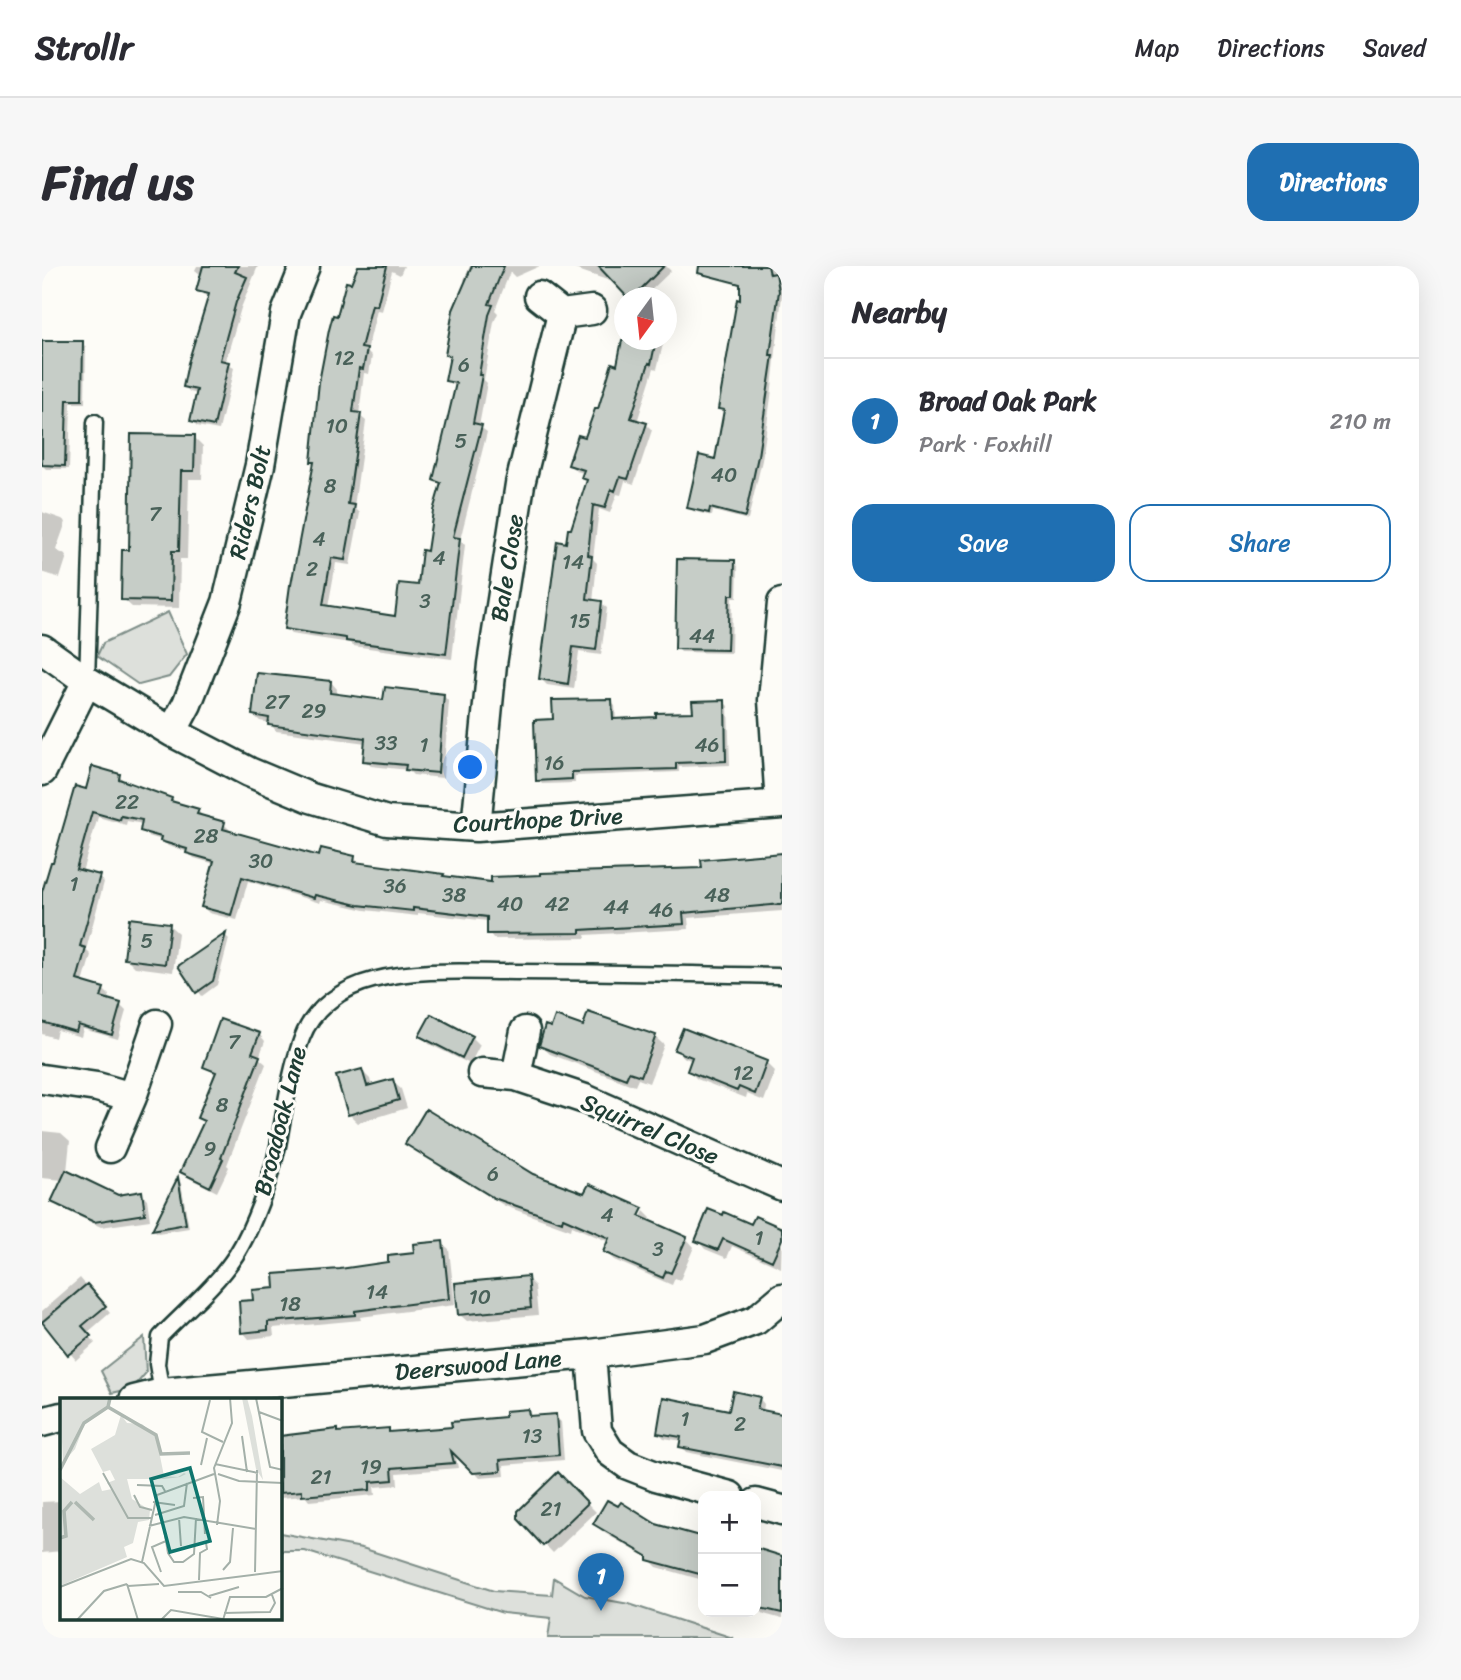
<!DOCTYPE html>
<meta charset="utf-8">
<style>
body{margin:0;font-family:Sriracha,sans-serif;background:#f7f7f7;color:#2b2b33}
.controls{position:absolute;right:21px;bottom:21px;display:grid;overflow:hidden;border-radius:14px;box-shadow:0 7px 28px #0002}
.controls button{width:63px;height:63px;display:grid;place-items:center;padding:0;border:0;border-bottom:2px solid #e1e1e2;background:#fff;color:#2b2b33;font:35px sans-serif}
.compass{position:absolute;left:572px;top:21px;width:63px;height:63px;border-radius:50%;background:#fff;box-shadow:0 7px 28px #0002;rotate:195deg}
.you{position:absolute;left:429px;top:502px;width:24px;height:24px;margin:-18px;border:5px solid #fff;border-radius:50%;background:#1a73e8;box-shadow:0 0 0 10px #1a73e833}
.badge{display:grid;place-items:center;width:46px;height:46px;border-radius:50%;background:#1f6fb2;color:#fff;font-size:23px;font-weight:700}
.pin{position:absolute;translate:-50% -58px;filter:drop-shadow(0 2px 4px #0008)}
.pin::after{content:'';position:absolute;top:37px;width:24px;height:21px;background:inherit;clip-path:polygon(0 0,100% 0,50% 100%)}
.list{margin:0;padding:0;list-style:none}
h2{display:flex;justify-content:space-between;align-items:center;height:91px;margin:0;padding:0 28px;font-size:30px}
h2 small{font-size:23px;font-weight:400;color:#7c7c81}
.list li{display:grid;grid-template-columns:46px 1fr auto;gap:21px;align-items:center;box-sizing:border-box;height:126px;padding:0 28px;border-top:2px solid #e1e1e2}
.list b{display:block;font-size:26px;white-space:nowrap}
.list p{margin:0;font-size:23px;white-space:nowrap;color:#7c7c81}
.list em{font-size:23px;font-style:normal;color:#7c7c81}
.actions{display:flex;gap:14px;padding:21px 28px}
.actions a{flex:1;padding:16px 0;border:2px solid #1f6fb2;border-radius:21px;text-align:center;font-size:24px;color:#1f6fb2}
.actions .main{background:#1f6fb2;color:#fff}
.map{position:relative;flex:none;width:740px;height:1372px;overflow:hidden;border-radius:21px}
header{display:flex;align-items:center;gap:42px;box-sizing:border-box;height:98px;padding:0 35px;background:#fff;border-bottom:2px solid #e1e1e2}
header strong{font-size:33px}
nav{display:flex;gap:38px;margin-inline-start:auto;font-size:24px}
.intro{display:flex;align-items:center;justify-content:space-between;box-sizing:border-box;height:168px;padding:0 42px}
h1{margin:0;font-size:49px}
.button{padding:18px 32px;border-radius:21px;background:#1f6fb2;color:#fff;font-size:24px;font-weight:700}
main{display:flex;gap:42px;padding:0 42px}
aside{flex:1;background:#fff;border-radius:21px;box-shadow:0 7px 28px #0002}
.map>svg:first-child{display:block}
.green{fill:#dde0db;stroke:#7e8e88;stroke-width:2}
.shadow{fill:#0003}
.building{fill:#c6cdc7;stroke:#1f3d34;stroke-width:2}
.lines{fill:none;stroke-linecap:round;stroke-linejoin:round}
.service-casing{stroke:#1f3d34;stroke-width:19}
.minor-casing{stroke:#1f3d34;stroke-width:33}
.service{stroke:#fdfcf7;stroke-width:14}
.minor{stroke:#fdfcf7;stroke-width:28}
.labels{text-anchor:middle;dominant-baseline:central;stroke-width:6;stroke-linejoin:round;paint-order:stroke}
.number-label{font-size:21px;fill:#496159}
.street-label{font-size:24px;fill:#1f3d34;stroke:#fdfcf7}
.inset-river{fill:none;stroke:#aeb8b1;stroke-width:3.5}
.inset-road{fill:none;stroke:#a4b0a9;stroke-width:2}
.view{fill:#0f766e;fill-opacity:0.15;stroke:#0f766e;stroke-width:3.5}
.inset-edge{fill:none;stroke:#1f3d34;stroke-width:3.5}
</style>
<header>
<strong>Strollr</strong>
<nav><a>Map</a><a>Directions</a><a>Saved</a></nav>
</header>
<div class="intro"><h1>Find us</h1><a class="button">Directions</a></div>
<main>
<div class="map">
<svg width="740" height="1372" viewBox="0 0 740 1372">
<rect width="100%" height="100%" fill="#fdfcf7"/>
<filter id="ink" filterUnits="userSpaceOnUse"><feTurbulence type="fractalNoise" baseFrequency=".0143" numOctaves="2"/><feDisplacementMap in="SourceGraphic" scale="14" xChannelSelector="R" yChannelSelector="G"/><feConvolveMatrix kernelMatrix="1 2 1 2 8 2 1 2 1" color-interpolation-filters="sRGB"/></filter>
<g filter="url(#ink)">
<path class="green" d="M126 346 145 388 127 411 97 419 55 390 61 377Z
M102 1071 104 1107 91 1122 70 1127 59 1105Z
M238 1267 320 1282 452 1325 510 1329 512 1312 543 1330 587 1338 691 1372H506L509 1352 461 1347 263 1285H238Z"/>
<path class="shadow" d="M155 0H216L199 42 183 97 192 102 177 164 155 160 150 154 156 128 148 126 143 121 168 31 162 29 156 24 159 9 153 4Z
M318 0H362L358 9 350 5 340 45 335 44 325 85 330 90 327 108 322 107 317 149 324 155 312 241 318 247 308 299 294 297 286 341 354 352 377 321 387 286 398 220 393 214 415 121 405 115 409 92 405 88 425 17 422 14 428 0H498L473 11 468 6 453 44 456 47 452 56 442 114 445 117 437 160 445 166 418 274 423 279 410 393 311 380 308 377 249 368 244 363 296 52Z
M524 0H624L629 5 601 32H588L574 17Z
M689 0H735L740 29 729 131 720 194 706 254 671 245 670 250 651 245 647 241 675 195 682 146 678 142 699 21 691 15Z
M624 43 629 47 624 63Z
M582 71V74H622L615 103 612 102 595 156 604 158 610 164 592 218 583 215 579 229 575 228 568 247 557 243 551 293 555 297 551 336 559 337 565 342 559 389 537 386 532 423 505 419 499 413 526 279 546 217 541 212 542 207 534 205 528 199 545 174 576 101Z
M0 77H40L44 81 43 137H29L27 203H4L0 199Z
M152 171 161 180 160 213H147L145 293H138L137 342 90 341 81 333 89 286Z
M0 246 20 253 24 256 14 284 25 290 18 312 0 306Z
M692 296 696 300 695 332H690L689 387 639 386 635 382Z
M289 416 295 423 294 429 343 436 401 429 407 436 401 512 371 509 366 504 329 500 322 494 324 477 234 465 228 457 218 455 211 449Z
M569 435 573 439 574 455 616 453 652 447 682 436 686 440 688 499 637 501V506L533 510V517L500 518 496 514 512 455Z
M77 509 83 517 129 533 135 539 156 545 162 551 182 558 188 564 187 566 278 592H312L319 599 451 618 661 604V595L740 589V645L646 652 647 663 543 669 544 672 452 673 447 667 446 655 376 647V650L323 644 279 634 278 637 206 615 195 654 167 647 161 641 173 598 152 592 146 586 126 580 120 574 106 570 100 564 101 558 85 555 84 559 56 551 40 606 57 611 62 616 44 684 49 689 41 717 61 723 67 729 65 735 78 739 84 745 76 773 41 763 39 771 15 764 13 772 0 768V632L45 525Z
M127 659 136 667 131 706 93 701 84 692Z
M184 670 187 673 175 719 160 730 138 701Z
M542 762 613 771 622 779 607 817 596 813 593 820 508 788 499 780Z
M642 764 724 797 733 806 722 835 705 828 704 832 655 813 647 805 651 795 643 792 634 784Z
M217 768 223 775 217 792 224 798 185 899 187 901 175 926 147 912 140 906 163 858 157 852 175 809 163 801Z
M380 770 430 771 438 779 428 798 387 778Z
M320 805 328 813 330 821 350 815 359 823 365 842 316 857 307 848Z
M0 865 19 867 28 875 25 906 76 930 99 927 105 933 108 954 59 961 17 941 11 935 21 914 0 912Z
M365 878 490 910 543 929 600 943 595 959 602 945 609 952 607 956 644 972 652 981 638 1014 633 1012 630 1019 572 994 563 986 567 976 530 960 529 964 463 940 374 886Z
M136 914 139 917 147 962 116 967 112 964Z
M714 952 740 964 739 1002 690 980 685 992 663 983 655 974 710 960Z
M400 977 407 983 413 1039 318 1051 319 1054 231 1062 232 1070 207 1073 201 1066 212 1035 235 1024 348 998Z
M38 1012 68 1047 45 1067 53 1077 34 1094 0 1055V1045Z
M485 1012 493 1020 496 1049 425 1055 417 1048Z
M717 1132 722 1138 721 1146 740 1149V1205L644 1186 639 1180 640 1175 622 1172 616 1166 688 1146Z
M485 1145 491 1151 513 1150 519 1156 522 1194 462 1199 463 1210 438 1212 413 1186 416 1202 355 1207 356 1219 332 1221 333 1229 267 1235 263 1230 238 1232V1172L346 1164 351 1168 412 1163 465 1152Z
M516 1208 554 1246 511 1287 477 1252Z
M19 1235V1285L0 1287V1236Z
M553 1258 613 1259 661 1272V1314L615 1301 606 1292 561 1266Z
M714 1284 740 1295V1353L722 1348 714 1340Z"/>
<path class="building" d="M161 0H196L193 6 205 11 194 36 178 94 187 96 172 160 148 155 155 124 141 121 146 97 167 28 154 25Z
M316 0H345L335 40 330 39 319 82 325 83 321 103 317 102 311 146 319 147 306 238 313 239 303 294 289 292 281 339 353 350 357 317 376 319 380 284 385 285 391 245 399 217 391 214 414 117 403 115 408 90 403 89 411 44 430 0H462L447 38 451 39 447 49 437 109H440L431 157 440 159 411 271 418 272 404 388 304 375V372L242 363 248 319H249L272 196H269L277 116 287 64 291 49 295 50 304 16 309 17Z
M556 0H622L590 32H586Z
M657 0H726L728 8 734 7 737 25 728 89H731L716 190 703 251 668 242 667 247 645 242 657 189 673 193 682 144 676 143 695 33 698 34V18L656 7Z
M580 74H614L609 98 607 97 589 152 605 157 586 213 578 211 573 225 569 223 563 242 551 239 546 289 550 290 545 333 560 335 554 384 531 381 526 418 497 413 515 275 524 277 526 263H529L545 214 539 212 542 204 526 199 536 169 543 171 553 143H556L570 97 575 99Z
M0 75H41L40 134H25L23 200 0 199Z
M89 168 153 169 152 205H139L137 285H130L129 335 79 334 80 284H87Z
M635 293 693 294 692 329H687L685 384 633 383Z
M215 407 289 415 288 427 341 434 343 421 402 428 396 507 363 504 364 499 321 495 323 472 226 459 227 452 210 449Z
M570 433 571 453 614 451V447L651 446 650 435 683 434 684 495 634 497V503L530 506V513L494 515 492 454 511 453 510 434Z
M50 500 78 508 77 513 130 532 129 535 157 543 155 548 183 556 181 563 277 590 279 582 313 590 312 596 402 608 401 610 449 616V611L499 609V607L660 602 659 594 740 587V638L641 647 642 658 538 664V667L445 668V651L371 642V645L316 639 273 629 272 632 200 611 189 649 159 641 172 595 144 587 145 583 118 575 119 571 98 565 100 554 79 550 78 554 50 546 34 603 58 609 38 680 44 682 35 714 62 722 59 731 79 737 70 769 36 759 34 766 0 756V626L9 596H11L33 520 44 523Z
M87 652 128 657 123 698 82 693Z
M184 667 171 715 154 727 136 700Z
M546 746 614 769 599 810 587 806 584 813 497 780 503 759 509 761 513 750 541 760Z
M389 748 431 770 420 792 377 770Z
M178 753 218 767 210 787 218 790 179 892 181 893 168 921 138 906 162 855 155 852 174 806 161 801Z
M641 762 725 795 713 828 697 821 695 825 645 805 650 791 632 784Z
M320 803 325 820 351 813 357 834 306 849 294 810Z
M384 843 491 908 542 927 547 918 601 942 597 950 645 971 629 1007 624 1005 621 1012 561 986 567 972 521 952 520 956 452 932 363 878Z
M24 904 76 929 100 925 103 948 52 956 9 936Z
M136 911 144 958 110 964Z
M666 943 681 949 682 946 709 958 713 950 740 962V973L730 995 681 973 676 984 653 975Z
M401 975 407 1033 313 1045V1049L226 1056V1064L199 1067 197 1035 211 1034 210 1024 233 1022 232 1008 298 1003 346 996V990L372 987 371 978Z
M486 1010 489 1042 416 1049 413 1017Z
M45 1018 64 1040 40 1060 49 1070 26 1089 0 1056Z
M691 1125 718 1131 715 1143 740 1148V1201L637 1181 639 1171 615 1167 621 1131 687 1144Z
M486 1143 487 1150 514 1148 517 1189 458 1194 459 1205 431 1207 409 1185 412 1197 350 1202 351 1214 328 1216V1224L260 1230V1225L238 1227V1170L296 1163V1166L347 1162V1166L410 1161 409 1156 463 1151V1145Z
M516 1206 546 1237 501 1280 476 1253V1245Z
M565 1234 576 1240 579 1236 614 1258 661 1271V1309L605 1294V1290L551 1258Z
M714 1282 740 1290V1347L714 1341Z"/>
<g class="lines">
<defs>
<path id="service" d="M45 415 53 156
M120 1127 115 1098 118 1071C143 1045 174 1020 194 989 211 962 229 912 236 880 243 844 247 807 260 772 271 742 302 721 331 714 378 702 427 706 474 706 563 706 651 708 740 710"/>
<path id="minor" d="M497 30 520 48 550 44
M0 383 45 415 130 466 207 506 269 532 345 555 434 561 740 538
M130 466 145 438 185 336 218 199 244 47 263 0
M0 505 45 415
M738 538 731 434 740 337
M434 561 450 398 478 218 520 48
M440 807 474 810 543 833 740 920
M474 810 483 765
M0 813 55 821 90 831
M68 882 90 831 115 758
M549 1088 555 1165 568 1186 586 1199 614 1210 688 1230
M92 1134 120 1127 549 1088 663 1073 714 1054 740 1032
M0 1156 19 1151
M714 1237 740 1244"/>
</defs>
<use href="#service" class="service-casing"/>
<use href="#minor" class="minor-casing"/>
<use href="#service" class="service"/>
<use href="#minor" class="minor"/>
</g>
</g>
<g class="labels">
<g class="number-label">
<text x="302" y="92">12</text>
<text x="422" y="99">6</text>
<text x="295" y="160">10</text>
<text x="419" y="175">5</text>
<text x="682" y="209">40</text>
<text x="288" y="220">8</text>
<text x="113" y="248">7</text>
<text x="277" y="273">4</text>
<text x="397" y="292">4</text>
<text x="531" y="296">14</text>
<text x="270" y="303">2</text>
<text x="383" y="335">3</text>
<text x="538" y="355">15</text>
<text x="660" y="370">44</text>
<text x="235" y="436">27</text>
<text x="272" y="445">29</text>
<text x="344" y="477">33</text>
<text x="382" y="479">1</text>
<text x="665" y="479">46</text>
<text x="512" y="497">16</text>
<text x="85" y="536">22</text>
<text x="164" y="570">28</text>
<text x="219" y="595">30</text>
<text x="32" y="618">1</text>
<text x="353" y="620">36</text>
<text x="412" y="629">38</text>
<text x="675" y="629">48</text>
<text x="468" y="638">40</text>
<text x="515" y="638">42</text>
<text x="574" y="641">44</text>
<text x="619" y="644">46</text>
<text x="105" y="675">5</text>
<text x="192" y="776">7</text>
<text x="701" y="807">12</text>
<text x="180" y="839">8</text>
<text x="168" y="883">9</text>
<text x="451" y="908">6</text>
<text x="565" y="949">4</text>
<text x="717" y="972">1</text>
<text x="616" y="983">3</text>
<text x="335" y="1026">14</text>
<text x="438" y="1031">10</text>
<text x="248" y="1038">18</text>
<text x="643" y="1153">1</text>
<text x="698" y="1158">2</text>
<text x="490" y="1170">13</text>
<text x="329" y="1201">19</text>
<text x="279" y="1211">21</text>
<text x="509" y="1243">21</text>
</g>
<g class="street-label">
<text transform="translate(208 236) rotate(-77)">Riders Bolt</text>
<text transform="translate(465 302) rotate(-81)">Bale Close</text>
<text transform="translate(496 554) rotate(-3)">Courthope Drive</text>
<text transform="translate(238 855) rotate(-76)">Broadoak Lane</text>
<text transform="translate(608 863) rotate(23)">Squirrel Close</text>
<text transform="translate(436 1099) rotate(-5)">Deerswood Lane</text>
</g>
</g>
<g transform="translate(18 1132)">
<rect width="222" height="222" fill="#fdfcf7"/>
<path d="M0 0H50L49 9 25 25 15 51 3 65ZM182 0H187L192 18 203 82 196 71ZM61 17 67 25 82 26 96 38 104 78 118 79 124 75 126 76 120 79 104 81H67L72 101 90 112 89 122 78 124 73 145 64 149 67 159 2 187 0 79 20 96 39 84 42 93 52 91 47 85 55 82 50 72 43 74 31 51 55 37Z" fill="#dde0db"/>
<path class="inset-river" d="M48 9 96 37 101 56 130 55M0 72 24 25 48 9 50 0M15 104 34 122M0 140 6 138 4 113 12 104"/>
<path class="inset-road" d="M196 0 210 69 223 72M150 2 142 34 163 44M199 14 223 23M182 38 187 74M155 66 198 75M141 67 147 40M43 75 68 120H91M158 76 179 83 223 85M77 87 102 88 105 93M74 97 80 109 92 112M133 100 143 99 145 136M93 104 115 107M95 117 124 108 127 85M119 120 121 148M103 125 108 155 114 164H123L134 156 136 120M157 127 160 103 154 70 172 25 170 0M89 128 124 119 196 131M82 164 97 97 154 76M163 172 170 164 173 130M101 174 92 149 106 143M195 174 197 72M139 182 140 155 147 151 146 145M67 186 78 222M68 188 99 186M0 189 71 161 84 165 104 188 223 173M118 194H141L151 200M149 198 179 189M164 215 210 214 215 205 212 197M17 222 44 193 67 186M101 222 111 212 163 221M163 222 170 199H206L223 190"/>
<path class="view" d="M130 70 150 143 110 154 91 81Z"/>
<rect width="222" height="222" class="inset-edge"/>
</g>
</svg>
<div class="controls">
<button>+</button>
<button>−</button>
</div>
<svg class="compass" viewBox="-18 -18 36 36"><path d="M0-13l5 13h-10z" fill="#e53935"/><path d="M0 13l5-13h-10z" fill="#7c7c81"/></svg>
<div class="you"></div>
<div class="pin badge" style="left:559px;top:1345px">1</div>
</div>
<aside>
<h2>Nearby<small></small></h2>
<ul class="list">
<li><span class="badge">1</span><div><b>Broad Oak Park</b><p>Park · Foxhill</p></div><em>210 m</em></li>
</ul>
<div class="actions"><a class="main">Save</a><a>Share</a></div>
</aside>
</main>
